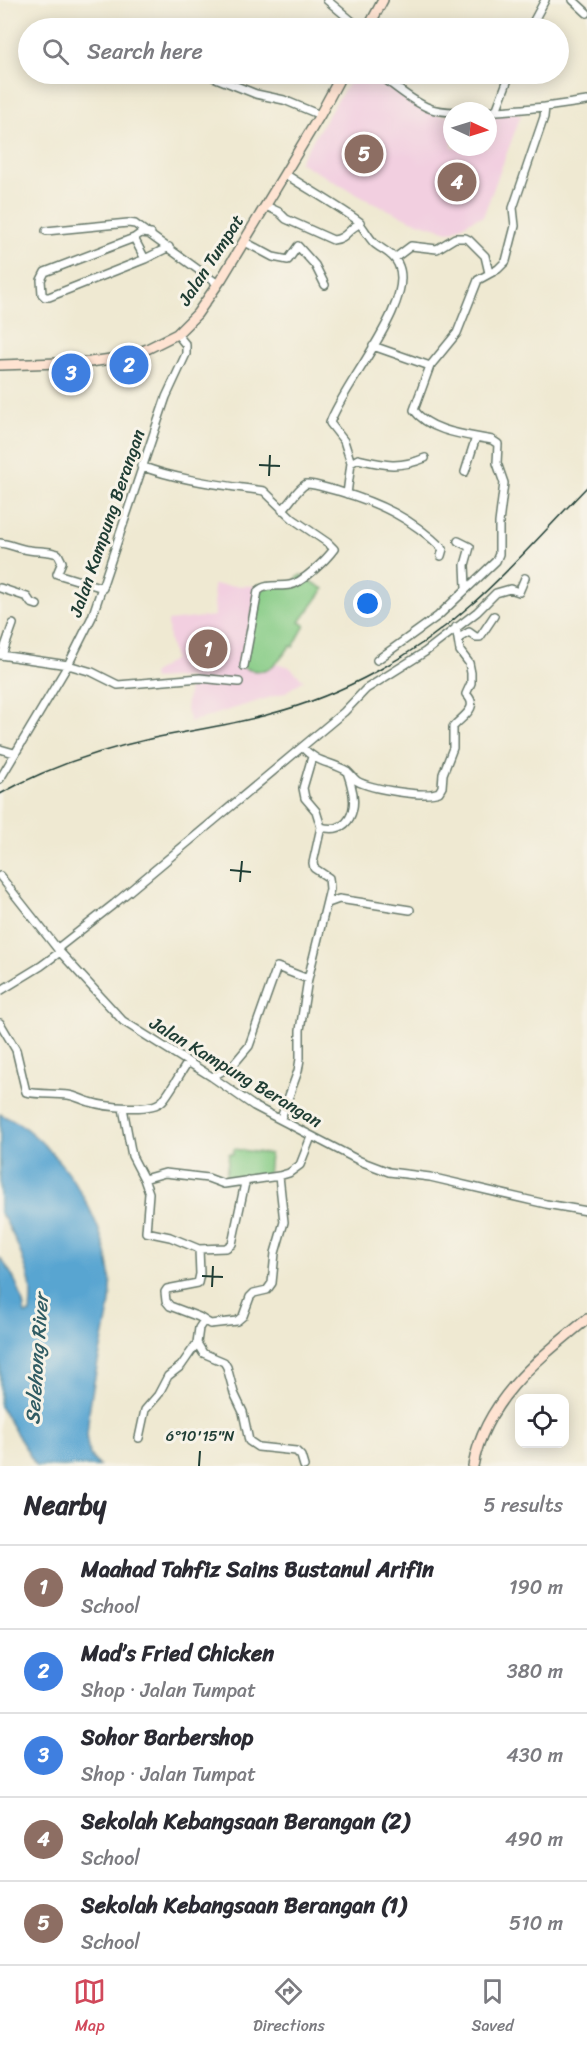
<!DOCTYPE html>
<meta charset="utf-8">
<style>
body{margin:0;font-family:Sriracha,sans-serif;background:#f7f7f7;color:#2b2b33}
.controls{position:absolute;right:18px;bottom:18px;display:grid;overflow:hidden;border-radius:12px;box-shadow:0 3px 15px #0003}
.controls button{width:54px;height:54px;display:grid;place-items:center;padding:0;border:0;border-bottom:2px solid #e1e1e2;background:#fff;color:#2b2b33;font:30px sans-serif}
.compass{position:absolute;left:443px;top:102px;width:54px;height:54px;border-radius:50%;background:#fff;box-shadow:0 3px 15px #0003;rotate:94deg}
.you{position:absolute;left:368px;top:604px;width:21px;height:21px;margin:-15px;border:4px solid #fff;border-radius:50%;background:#1a73e8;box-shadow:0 0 0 9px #1a73e833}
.badge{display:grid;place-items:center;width:39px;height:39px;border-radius:50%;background:#d1495b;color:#fff;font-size:20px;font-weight:700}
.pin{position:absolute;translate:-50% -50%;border:3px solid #fff;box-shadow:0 2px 6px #0006}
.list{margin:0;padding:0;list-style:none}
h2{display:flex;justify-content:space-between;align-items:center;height:78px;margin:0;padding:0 24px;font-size:26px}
h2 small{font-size:20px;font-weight:400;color:#7c7c81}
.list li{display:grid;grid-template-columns:39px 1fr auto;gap:18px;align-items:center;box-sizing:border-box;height:84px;padding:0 24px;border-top:2px solid #e1e1e2}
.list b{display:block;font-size:22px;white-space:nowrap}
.list p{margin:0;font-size:20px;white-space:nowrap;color:#7c7c81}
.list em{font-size:20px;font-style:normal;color:#7c7c81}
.icon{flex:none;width:33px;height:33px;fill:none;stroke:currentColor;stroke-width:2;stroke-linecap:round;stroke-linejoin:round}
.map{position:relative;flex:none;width:587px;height:1466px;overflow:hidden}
.search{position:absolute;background:#fff;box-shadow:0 3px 15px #0003;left:18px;right:18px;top:18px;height:66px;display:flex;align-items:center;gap:15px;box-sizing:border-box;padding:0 21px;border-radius:33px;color:#7c7c81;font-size:22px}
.sheet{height:498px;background:#fff}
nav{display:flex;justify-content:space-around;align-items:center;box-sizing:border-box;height:84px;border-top:2px solid #e1e1e2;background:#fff;font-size:16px;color:#7c7c81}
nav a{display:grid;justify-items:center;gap:3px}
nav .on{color:#d1495b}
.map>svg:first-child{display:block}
.built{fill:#f2cfe0}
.green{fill:#87cc86;stroke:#53845d;stroke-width:1.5}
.water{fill:#58a5d1;stroke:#3c7182;stroke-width:1.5}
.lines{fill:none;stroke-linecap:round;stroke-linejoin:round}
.street-casing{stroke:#68796b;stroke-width:10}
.secondary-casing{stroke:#68796b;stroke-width:12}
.street{stroke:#fff;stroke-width:7}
.secondary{stroke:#fee3d2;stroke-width:9}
.rail{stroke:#1f3d34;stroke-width:1.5}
.ticks{fill:none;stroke:#1f3d34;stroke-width:2}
.labels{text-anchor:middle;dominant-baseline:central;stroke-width:6;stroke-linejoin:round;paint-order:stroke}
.street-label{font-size:18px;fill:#1f3d34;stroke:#f7f3e8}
.water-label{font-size:20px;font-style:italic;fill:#305c63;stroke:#f7f3e8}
.ticks-label{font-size:15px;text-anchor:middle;fill:#1f3d34;stroke:#f7f3e8;stroke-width:6;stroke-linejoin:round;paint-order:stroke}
</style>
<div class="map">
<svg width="587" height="1466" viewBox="0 0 587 1466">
<rect width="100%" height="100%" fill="#f7f3e8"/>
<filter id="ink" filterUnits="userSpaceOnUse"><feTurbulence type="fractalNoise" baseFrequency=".0167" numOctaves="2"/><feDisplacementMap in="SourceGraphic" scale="12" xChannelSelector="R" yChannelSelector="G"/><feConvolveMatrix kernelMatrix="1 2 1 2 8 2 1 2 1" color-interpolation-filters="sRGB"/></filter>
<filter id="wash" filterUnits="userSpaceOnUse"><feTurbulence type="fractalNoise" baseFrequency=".008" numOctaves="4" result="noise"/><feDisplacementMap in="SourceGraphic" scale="24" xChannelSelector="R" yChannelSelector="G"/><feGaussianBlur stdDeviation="1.35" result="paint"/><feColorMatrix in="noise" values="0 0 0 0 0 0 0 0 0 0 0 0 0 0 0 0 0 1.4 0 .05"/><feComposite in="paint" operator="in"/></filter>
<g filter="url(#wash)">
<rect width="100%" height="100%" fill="#efe9d2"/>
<path class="built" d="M354 74H373L431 112 442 116 452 115V147H488V114L502 116V114L510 111 521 115 483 217 476 218 451 232 411 220 367 200 299 162Z
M213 585 257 586 242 667 261 671 278 664 288 666 304 680 284 693 190 722 186 710 190 677 153 679 152 674 174 659 169 640 168 621 215 616Z"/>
<path class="green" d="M301 575 324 589 300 622 305 625 293 647 290 646C278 664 266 678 242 667L258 585 291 583Z
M234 1149 270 1154 268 1176 225 1182 229 1154H233Z"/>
<path class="water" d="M0 1114C8 1118 17 1122 24 1127 70 1163 107 1225 111 1284 112 1301 107 1318 104 1334 98 1364 90 1394 88 1424 87 1433 86 1443 89 1452 91 1458 95 1462 100 1466H36L0 1406V1258C14 1274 22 1293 25 1314L30 1313C31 1302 32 1289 29 1279 24 1259 12 1230 0 1212Z"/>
</g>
<g filter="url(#ink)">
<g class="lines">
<defs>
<path id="street" d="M327 0 360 28
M573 0 587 13
M530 28 545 0
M206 74 256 94 284 100 320 115
M328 74 338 81
M545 107 587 101
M496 111 510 74
M285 174C311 191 335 204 360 222
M266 206 279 212 286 219 333 240C347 239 349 227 360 224 365 230 369 238 374 243 382 250 393 253 398 264 417 301 342 386 330 423L344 441 351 463 347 494
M46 231 128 223 135 224 218 284
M151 234 141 233 134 238 45 272 41 280 42 294 45 297H49L145 259 169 247
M134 238 145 259
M245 242 273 257 288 260 298 246 315 265 325 285
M395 258 411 246 437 249 455 238H465L469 240 485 256 489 273
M373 346 430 366
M351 463 358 459C384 465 399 469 425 458
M141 466C180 481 224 485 264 491L293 519 328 543 334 549C326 560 302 583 290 585 279 587 266 583 258 591L244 666
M465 472 476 437
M282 510C291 502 296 490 306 484 317 484 328 489 338 491 380 503 411 518 443 549L441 556
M458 541 470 547 465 565 466 587
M0 543C10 544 19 549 29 550 41 552 45 550 58 554L62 562 57 574 103 588
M0 588 27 597 31 603 37 605
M459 638 469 632 476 637H480L494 616
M0 655 68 665 92 672 118 685 200 678 239 682
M2 655 13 624
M377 660 438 616 496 561 499 554V523L504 483 497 463 498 444 492 440C467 435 430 432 414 410L430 366 457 333 478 280 498 269 506 261 515 226 513 208 544 117 545 107C519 109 451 117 429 108 411 101 394 85 378 74
M302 747C318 764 330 761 347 771 351 774 353 778 357 781 371 789 425 798 439 792L442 787 443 774 453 748V727C461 717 481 708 466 694L471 683V673L469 663 460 651 456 627
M0 749 14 753
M0 779 68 665 92 617 166 397 186 354V345L177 334
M321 827C350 835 358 809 351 785 350 780 348 776 347 771
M0 876 60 952 123 1021 212 1077 254 1106 360 1161 389 1172 430 1177 546 1204 587 1211
M328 903 339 899 410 910
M58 948 114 904 302 747 344 712 366 689 425 652 477 612 496 593 510 589 519 592 525 578
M0 991 41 966 60 952
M0 1023 16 1050 26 1092C40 1095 54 1093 68 1095 76 1096 82 1100 90 1102 105 1107 151 1112 162 1101 168 1096 182 1070 188 1062
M212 1077 233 1065 249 1046 277 967 308 979
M123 1108 132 1156 144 1179 165 1173 208 1178 224 1184 279 1176 289 1173 300 1165 311 1137
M281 1118 298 1071 300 1059V1030L308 979 330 889 329 878 314 868 313 863 321 827 316 811 305 798 303 788 312 757
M144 1179 149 1193 146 1232 170 1237 199 1249
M248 1180 245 1183 232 1244 226 1248 199 1249 200 1274 198 1283 167 1289 165 1292 166 1301 170 1306 199 1317 210 1324 237 1321 243 1316 250 1297 254 1293 267 1290 272 1283 275 1253 284 1222 279 1176
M197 1343 203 1353 224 1362 227 1367 234 1393 243 1412 249 1441 258 1447 296 1451 301 1456 304 1466
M139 1438 145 1410 158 1395 168 1376 181 1366 197 1343 199 1328 203 1322"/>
<path id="secondary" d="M368 28 383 0
M0 365 90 362 118 358 145 350 177 334 197 314 222 278 320 115 342 74
M473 1466C485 1400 538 1359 587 1319"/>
</defs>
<use href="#street" class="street-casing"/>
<use href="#secondary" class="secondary-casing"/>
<use href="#street" class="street"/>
<use href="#secondary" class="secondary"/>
<path class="rail" d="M0 794C48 767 100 750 154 738 192 730 232 725 270 714 344 695 415 655 472 604 513 568 549 526 587 487"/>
</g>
</g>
<path class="ticks" d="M259 465 280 466M269 476 270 455M230 870 251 872M240 882 242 861M202 1276 223 1277M212 1287 213 1266M199 1466 200 1451"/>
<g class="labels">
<g class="street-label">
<text transform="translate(211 260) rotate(-57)">Jalan Tumpat</text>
<text transform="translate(107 523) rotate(-71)">Jalan Kampung Berangan</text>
<text transform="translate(236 1072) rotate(31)">Jalan Kampung Berangan</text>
</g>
<g class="water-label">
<text transform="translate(37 1359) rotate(-86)">Selehong River</text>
</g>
</g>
<g class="ticks-label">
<text x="200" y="1441">6°10'15"N</text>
</g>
</svg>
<div class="controls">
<button><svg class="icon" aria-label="locate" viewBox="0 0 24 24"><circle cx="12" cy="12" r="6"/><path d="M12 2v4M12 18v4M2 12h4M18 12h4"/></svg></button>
</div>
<svg class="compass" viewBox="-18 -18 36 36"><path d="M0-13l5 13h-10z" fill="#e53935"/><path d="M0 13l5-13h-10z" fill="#7c7c81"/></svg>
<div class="you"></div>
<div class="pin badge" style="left:208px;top:649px;background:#8d6e63">1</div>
<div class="pin badge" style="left:129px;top:365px;background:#3f7fe0">2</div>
<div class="pin badge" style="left:71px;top:373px;background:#3f7fe0">3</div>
<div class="pin badge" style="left:457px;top:182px;background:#8d6e63">4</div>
<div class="pin badge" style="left:364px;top:154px;background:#8d6e63">5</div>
<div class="search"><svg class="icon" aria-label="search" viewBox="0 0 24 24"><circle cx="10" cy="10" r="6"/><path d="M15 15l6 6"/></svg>Search here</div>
</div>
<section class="sheet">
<h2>Nearby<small>5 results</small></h2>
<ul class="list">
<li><span class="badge" style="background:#8d6e63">1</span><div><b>Maahad Tahfiz Sains Bustanul Arifin</b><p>School</p></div><em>190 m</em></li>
<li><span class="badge" style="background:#3f7fe0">2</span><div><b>Mad’s Fried Chicken</b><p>Shop · Jalan Tumpat</p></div><em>380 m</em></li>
<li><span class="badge" style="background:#3f7fe0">3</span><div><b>Sohor Barbershop</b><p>Shop · Jalan Tumpat</p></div><em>430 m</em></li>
<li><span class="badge" style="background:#8d6e63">4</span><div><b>Sekolah Kebangsaan Berangan (2)</b><p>School</p></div><em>490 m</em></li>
<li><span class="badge" style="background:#8d6e63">5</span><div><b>Sekolah Kebangsaan Berangan (1)</b><p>School</p></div><em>510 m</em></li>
</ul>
</section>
<nav>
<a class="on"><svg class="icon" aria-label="map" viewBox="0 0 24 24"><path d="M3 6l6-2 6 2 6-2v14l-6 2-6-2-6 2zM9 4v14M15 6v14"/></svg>Map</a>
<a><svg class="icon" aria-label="directions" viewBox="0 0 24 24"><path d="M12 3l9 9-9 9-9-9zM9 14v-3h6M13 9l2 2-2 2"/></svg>Directions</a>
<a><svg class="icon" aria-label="saved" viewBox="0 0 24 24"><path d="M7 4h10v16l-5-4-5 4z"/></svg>Saved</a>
</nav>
